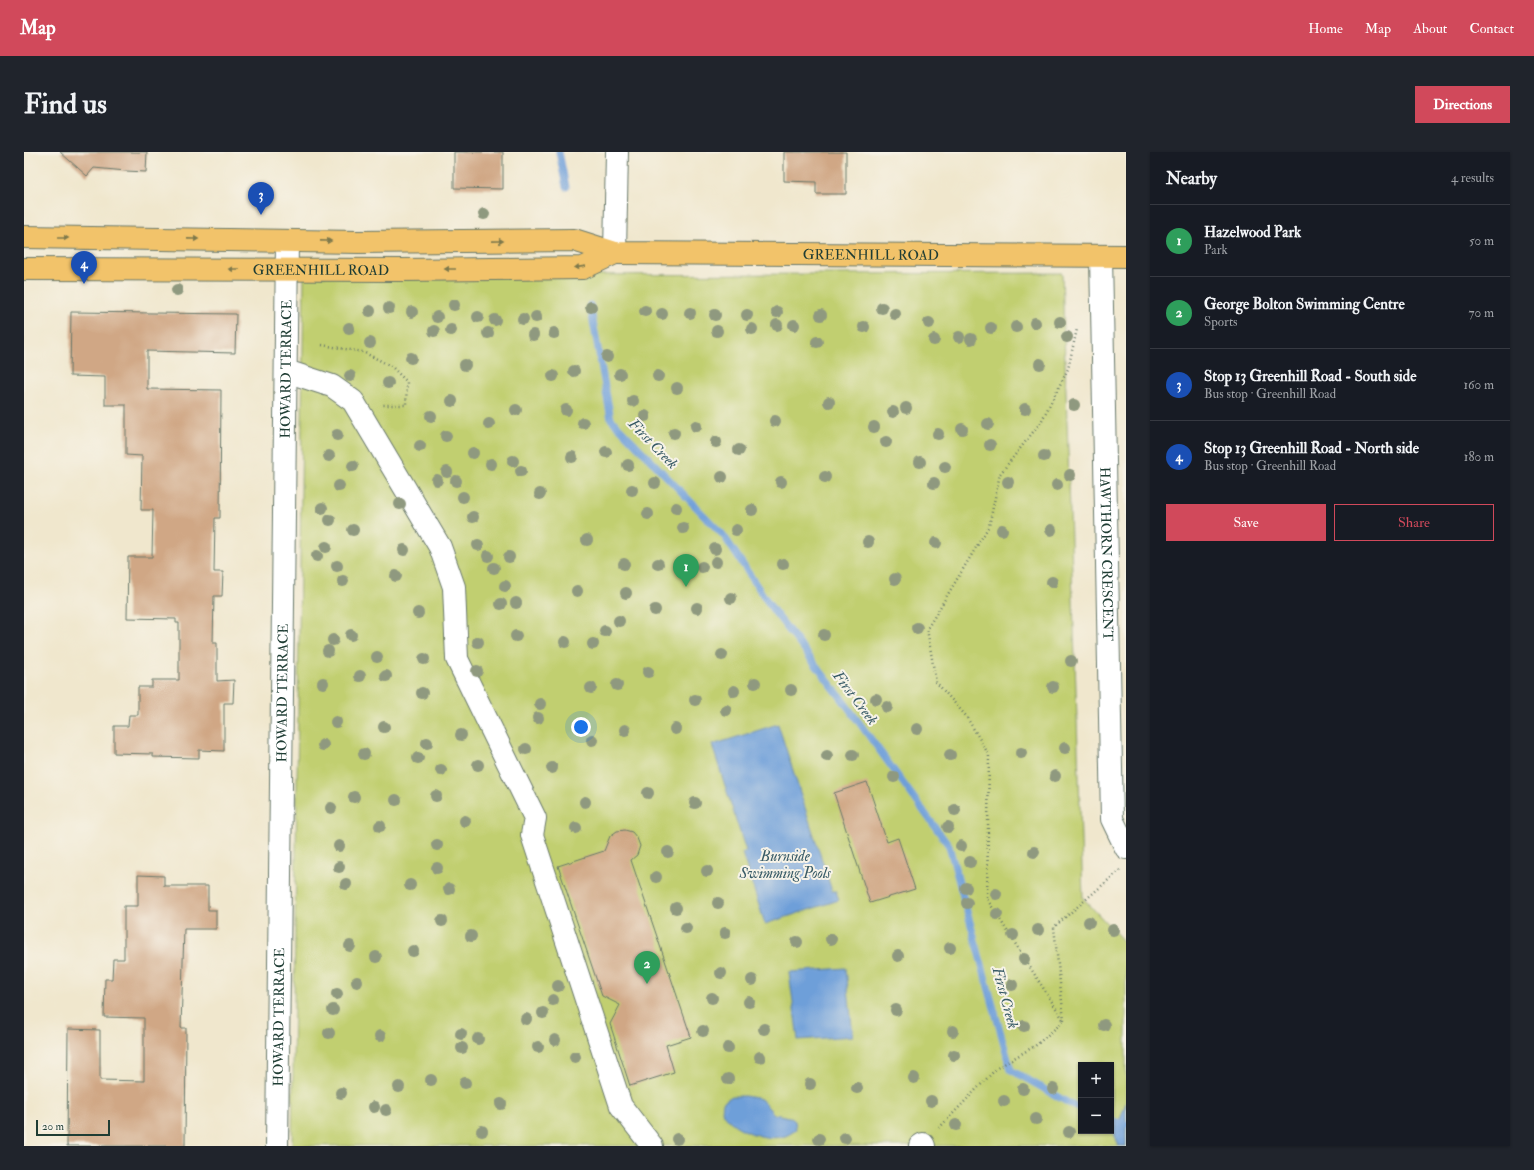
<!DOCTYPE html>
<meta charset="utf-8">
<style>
body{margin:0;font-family:"IM FELL Double Pica",serif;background:#20242c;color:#f1f3f6}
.controls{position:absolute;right:12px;bottom:12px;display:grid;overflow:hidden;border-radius:0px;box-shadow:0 1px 3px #0004}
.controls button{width:36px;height:36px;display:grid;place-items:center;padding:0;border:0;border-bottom:1px solid #363941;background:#171b24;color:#f1f3f6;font:20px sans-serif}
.scale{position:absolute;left:12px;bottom:10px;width:74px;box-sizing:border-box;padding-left:4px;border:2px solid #1f3d34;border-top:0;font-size:11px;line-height:14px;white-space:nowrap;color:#1f3d34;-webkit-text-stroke:3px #f7f3e8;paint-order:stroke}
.you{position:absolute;left:557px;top:575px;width:14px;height:14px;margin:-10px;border:3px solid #fff;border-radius:50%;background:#1a73e8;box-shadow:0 0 0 6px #1a73e833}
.badge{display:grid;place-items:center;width:26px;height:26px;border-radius:50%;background:#d1495b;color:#fff;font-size:13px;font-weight:700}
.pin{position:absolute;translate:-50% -33px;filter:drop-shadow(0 1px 2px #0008)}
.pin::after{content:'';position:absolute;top:21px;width:14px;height:12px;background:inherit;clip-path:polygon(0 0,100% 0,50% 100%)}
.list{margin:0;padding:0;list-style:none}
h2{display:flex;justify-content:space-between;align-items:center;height:52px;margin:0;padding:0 16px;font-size:17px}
h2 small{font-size:13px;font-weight:400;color:#9ea1a6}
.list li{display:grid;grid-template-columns:26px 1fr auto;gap:12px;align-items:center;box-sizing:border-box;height:72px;padding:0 16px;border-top:1px solid #363941}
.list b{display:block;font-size:15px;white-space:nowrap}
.list p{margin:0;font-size:13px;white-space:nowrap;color:#9ea1a6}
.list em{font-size:13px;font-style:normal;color:#9ea1a6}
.actions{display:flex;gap:8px;padding:12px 16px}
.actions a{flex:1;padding:9px 0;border:1px solid #d1495b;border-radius:0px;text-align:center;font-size:14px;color:#d1495b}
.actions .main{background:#d1495b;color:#fff}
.map{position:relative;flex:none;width:1102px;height:994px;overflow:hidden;border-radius:0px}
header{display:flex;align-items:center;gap:24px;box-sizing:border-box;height:56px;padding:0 20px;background:#d1495b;color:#fff}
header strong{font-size:19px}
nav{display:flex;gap:22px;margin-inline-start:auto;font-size:14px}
.intro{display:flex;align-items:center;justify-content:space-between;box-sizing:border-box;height:96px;padding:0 24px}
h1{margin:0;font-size:28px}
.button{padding:10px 18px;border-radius:0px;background:#d1495b;color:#fff;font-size:14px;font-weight:700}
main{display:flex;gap:24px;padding:0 24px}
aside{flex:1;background:#171b24;border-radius:0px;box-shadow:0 1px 3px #0004}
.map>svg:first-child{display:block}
.green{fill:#c1cf70;stroke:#708652;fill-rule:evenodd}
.water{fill:#6e9fd9;stroke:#466e86}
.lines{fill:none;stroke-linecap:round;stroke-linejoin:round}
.stream{stroke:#6e9fd9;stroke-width:7}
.building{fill:#d0a785}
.minor-casing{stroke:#68786a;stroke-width:24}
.major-casing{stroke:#68786a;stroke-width:24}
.path{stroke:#68786a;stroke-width:2.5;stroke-dasharray:1 3;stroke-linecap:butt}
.minor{stroke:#fff;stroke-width:22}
.major{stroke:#f2c36a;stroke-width:22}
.tree{fill:#8f997f}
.oneway{fill:#7e794c}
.labels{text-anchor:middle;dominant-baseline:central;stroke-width:4;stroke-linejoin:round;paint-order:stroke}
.street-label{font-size:14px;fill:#1f3d34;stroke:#f7f3e8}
.water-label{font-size:15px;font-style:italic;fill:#375a66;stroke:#f7f3e8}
</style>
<header>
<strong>Map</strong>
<nav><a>Home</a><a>Map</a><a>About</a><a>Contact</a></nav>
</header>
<div class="intro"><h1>Find us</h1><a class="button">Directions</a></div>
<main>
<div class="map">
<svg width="1102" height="994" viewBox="0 0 1102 994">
<rect width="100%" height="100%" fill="#f7f3e8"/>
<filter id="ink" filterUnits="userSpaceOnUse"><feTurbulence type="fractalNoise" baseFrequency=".025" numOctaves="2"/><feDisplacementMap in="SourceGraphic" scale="8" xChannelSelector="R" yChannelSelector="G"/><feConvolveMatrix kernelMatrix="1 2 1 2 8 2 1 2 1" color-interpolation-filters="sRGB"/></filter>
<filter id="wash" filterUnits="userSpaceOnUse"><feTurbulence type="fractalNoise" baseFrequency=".012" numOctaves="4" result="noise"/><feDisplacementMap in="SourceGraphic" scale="16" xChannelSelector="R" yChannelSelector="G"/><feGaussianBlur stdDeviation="0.9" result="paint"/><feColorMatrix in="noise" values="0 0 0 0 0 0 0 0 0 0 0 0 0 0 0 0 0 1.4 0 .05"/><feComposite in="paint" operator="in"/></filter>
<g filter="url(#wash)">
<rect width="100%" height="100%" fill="#f0e7cd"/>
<path class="green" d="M1038 121 1059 746 1102 792V994H268L280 124ZM1057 913H1087V979H1057Z"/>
<path class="water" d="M754 572 808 739H812L815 748 741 772 718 701 722 699 688 593Z
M822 816 829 884 774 888 765 820Z
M708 944H721L737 947 750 962 766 965 771 969 772 977C757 994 724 983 708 971 704 968 701 963 698 959L699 950Z
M1102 950V994H1095L1089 979 1097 965Z"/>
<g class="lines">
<path class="stream" d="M535 0 542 35
M566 153 587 267 700 384 749 458 815 543 925 694 987 918 1057 958
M1087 969 1102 972"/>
</g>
<g id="blocks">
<path class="building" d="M36 0H123L122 20 102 19 70 16 63 24Z
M430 0H479V37L430 36Z
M760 0H822V42H792V30L760 29Z
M47 160 212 162 211 201 123 199V237L197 238 196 366H191L190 420H199L198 444H190L189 491H193V529L210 528 209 551H200V599L175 598V606L129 605V602L90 601V574H104L105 563H114V535H128V528H155V471H152V467L103 466 104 405H128L129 358H117L118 304 102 303V253H81V225L46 224Z
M843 630 863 690 874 686 891 737 846 751 810 641Z
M601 678 608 680 613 686 616 694 613 703 607 708 667 885 642 893 650 920 606 934 586 872 596 853 578 844 534 714 580 699 586 684 593 679Z
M114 723 140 724V734H184V758H192V777H160L157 876H162L161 994H43L44 877 76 878V928L120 929V866L80 865 81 827H88L89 807H100V754H114Z"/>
</g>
</g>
<g filter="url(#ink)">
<use href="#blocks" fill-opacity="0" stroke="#68786a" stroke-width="1"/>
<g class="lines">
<defs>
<g id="minor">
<path d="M591 101 593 0"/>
<path id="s1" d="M1077 104 1088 667 1102 696"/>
<path d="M262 219 308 234 329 249 416 395 430 435 433 507 511 666 508 683 597 954 628 994"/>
<path id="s2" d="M253 994 263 89"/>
<path d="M896 994 899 992 900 994"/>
</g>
<g id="major">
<path id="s3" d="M0 85 334 90 550 88 591 101 1102 104"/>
<path id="s4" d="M0 117 378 118 559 116 591 101"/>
</g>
</defs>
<use href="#minor" class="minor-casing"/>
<use href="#major" class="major-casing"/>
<path class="path" d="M298 193 339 200 367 214 383 230 382 253H359
M1040 868 1030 775 1096 718
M915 976 973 916 1011 894 1040 869 963 747 965 603 942 564 912 530 903 477 965 374 976 322 1017 270 1044 217 1053 177"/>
<use href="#minor" class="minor"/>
<use href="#major" class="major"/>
</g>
<g class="tree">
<circle cx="460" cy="62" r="6"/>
<circle cx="153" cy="138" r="6"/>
<circle cx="430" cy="153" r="6"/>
<circle cx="567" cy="155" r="6"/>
<circle cx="365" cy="156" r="6"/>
<circle cx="858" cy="156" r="6"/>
<circle cx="346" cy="159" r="6"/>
<circle cx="621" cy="159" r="6"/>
<circle cx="388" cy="160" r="6"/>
<circle cx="753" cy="160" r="6"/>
<circle cx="666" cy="161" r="6"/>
<circle cx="638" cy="162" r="6"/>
<circle cx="871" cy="162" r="6"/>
<circle cx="691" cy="163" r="6"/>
<circle cx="723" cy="163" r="6"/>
<circle cx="797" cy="163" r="6"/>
<circle cx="413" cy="165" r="6"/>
<circle cx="454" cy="165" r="6"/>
<circle cx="512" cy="165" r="6"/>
<circle cx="499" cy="167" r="6"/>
<circle cx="471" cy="168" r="6"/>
<circle cx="1036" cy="170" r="6"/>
<circle cx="905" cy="171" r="6"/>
<circle cx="1011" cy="171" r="6"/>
<circle cx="753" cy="173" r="6"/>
<circle cx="770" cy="173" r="6"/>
<circle cx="840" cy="175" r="6"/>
<circle cx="992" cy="175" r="6"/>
<circle cx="325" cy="176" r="6"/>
<circle cx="967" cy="176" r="6"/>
<circle cx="728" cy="177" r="6"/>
<circle cx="427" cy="178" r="6"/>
<circle cx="410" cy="179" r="6"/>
<circle cx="693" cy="179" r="6"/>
<circle cx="464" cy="181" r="6"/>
<circle cx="530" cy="181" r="6"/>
<circle cx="509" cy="183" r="6"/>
<circle cx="935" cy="185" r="6"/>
<circle cx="1043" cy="185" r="6"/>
<circle cx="947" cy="187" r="6"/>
<circle cx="910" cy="188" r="6"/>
<circle cx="793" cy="190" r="6"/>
<circle cx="346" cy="191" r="6"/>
<circle cx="583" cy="205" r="6"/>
<circle cx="387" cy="206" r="6"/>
<circle cx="1016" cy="212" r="6"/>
<circle cx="441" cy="213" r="6"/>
<circle cx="550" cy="219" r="6"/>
<circle cx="596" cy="222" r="6"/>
<circle cx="326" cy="224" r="6"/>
<circle cx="529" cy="224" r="6"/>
<circle cx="634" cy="224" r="6"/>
<circle cx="364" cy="231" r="6"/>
<circle cx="653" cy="236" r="6"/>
<circle cx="428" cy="249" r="6"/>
<circle cx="609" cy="249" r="6"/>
<circle cx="805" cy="250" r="6"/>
<circle cx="1050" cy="253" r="6"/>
<circle cx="882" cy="256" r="6"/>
<circle cx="1001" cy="257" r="6"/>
<circle cx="492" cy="258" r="6"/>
<circle cx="542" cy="258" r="6"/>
<circle cx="869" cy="260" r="6"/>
<circle cx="407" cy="264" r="6"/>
<circle cx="621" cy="264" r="6"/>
<circle cx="751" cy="269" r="6"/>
<circle cx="559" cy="271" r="6"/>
<circle cx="465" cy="272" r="6"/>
<circle cx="964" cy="272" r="6"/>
<circle cx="672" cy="274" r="6"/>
<circle cx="850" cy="275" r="6"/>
<circle cx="938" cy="277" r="6"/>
<circle cx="650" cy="281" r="6"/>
<circle cx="914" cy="282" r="6"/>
<circle cx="313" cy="283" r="6"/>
<circle cx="422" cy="284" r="6"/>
<circle cx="692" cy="290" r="6"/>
<circle cx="862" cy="290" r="6"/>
<circle cx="966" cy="293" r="6"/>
<circle cx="396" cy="294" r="6"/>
<circle cx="715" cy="298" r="6"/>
<circle cx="582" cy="300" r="6"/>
<circle cx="449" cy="301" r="6"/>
<circle cx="305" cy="304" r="6"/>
<circle cx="1020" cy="304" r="6"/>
<circle cx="548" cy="305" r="6"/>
<circle cx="489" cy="309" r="6"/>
<circle cx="896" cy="310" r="6"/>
<circle cx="467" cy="312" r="6"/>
<circle cx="604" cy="313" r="6"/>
<circle cx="329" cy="314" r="6"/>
<circle cx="921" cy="315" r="6"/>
<circle cx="497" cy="319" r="6"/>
<circle cx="423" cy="320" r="6"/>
<circle cx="1046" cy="323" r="6"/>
<circle cx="698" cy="325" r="6"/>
<circle cx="801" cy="325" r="6"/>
<circle cx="413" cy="328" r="6"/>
<circle cx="432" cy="329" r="6"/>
<circle cx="757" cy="330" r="6"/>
<circle cx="984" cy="330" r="6"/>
<circle cx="631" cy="331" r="6"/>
<circle cx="910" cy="331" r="6"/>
<circle cx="1033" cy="333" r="6"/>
<circle cx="315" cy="334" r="6"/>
<circle cx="608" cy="338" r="6"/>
<circle cx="516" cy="342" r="6"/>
<circle cx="439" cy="345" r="6"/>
<circle cx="376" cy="352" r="6"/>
<circle cx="298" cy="356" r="6"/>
<circle cx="652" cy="356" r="6"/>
<circle cx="728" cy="358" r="6"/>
<circle cx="624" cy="362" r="6"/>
<circle cx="449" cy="365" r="6"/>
<circle cx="306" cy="368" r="6"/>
<circle cx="659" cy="376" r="6"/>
<circle cx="329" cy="378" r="6"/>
<circle cx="712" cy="378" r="6"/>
<circle cx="978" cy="378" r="6"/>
<circle cx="1027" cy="378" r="6"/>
<circle cx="563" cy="388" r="6"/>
<circle cx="844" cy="390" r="6"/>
<circle cx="912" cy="391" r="6"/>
<circle cx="454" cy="393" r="6"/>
<circle cx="302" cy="395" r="6"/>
<circle cx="691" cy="397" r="6"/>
<circle cx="380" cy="398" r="6"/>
<circle cx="293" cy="404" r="6"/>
<circle cx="464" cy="404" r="6"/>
<circle cx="485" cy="405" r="6"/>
<circle cx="692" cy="410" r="6"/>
<circle cx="600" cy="412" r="6"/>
<circle cx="634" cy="412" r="6"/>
<circle cx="759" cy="412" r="6"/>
<circle cx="313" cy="414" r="6"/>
<circle cx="678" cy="415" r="6"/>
<circle cx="470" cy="416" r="6"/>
<circle cx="372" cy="424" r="6"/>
<circle cx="871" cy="427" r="6"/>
<circle cx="319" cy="429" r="6"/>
<circle cx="1028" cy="430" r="6"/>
<circle cx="481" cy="434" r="6"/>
<circle cx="553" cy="439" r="6"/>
<circle cx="602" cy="441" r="6"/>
<circle cx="707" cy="446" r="6"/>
<circle cx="492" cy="451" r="6"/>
<circle cx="477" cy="452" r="6"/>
<circle cx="673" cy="456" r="6"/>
<circle cx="631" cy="458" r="6"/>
<circle cx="394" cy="461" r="6"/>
<circle cx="595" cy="469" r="6"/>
<circle cx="893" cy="476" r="6"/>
<circle cx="581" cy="479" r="6"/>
<circle cx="327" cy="483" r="6"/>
<circle cx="800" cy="483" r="6"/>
<circle cx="492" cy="484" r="6"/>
<circle cx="309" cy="488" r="6"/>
<circle cx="454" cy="490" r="6"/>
<circle cx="541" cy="490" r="6"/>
<circle cx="569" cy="492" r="6"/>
<circle cx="304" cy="499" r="6"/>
<circle cx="698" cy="503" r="6"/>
<circle cx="353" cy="505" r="6"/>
<circle cx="400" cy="507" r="6"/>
<circle cx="1047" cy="509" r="6"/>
<circle cx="453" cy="519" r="6"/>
<circle cx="624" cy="520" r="6"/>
<circle cx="336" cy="524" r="6"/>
<circle cx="362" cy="524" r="6"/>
<circle cx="299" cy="531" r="6"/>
<circle cx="731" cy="531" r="6"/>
<circle cx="593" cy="533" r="6"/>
<circle cx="1029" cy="535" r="6"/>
<circle cx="567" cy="536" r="6"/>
<circle cx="767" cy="538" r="6"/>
<circle cx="710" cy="539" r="6"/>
<circle cx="398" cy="541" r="6"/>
<circle cx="852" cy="547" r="6"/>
<circle cx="671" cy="548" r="6"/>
<circle cx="516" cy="552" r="6"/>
<circle cx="863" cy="555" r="6"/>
<circle cx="702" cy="558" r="6"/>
<circle cx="514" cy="566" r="6"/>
<circle cx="312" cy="570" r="6"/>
<circle cx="360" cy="575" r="6"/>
<circle cx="651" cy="577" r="6"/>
<circle cx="893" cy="577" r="6"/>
<circle cx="601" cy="578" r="6"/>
<circle cx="437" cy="583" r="6"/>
<circle cx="568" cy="588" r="6"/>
<circle cx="403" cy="591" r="6"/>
<circle cx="299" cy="593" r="6"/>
<circle cx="1041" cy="596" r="6"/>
<circle cx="502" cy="597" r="6"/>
<circle cx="997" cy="601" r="6"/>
<circle cx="340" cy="602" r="6"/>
<circle cx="829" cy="603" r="6"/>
<circle cx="926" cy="603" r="6"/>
<circle cx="803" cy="604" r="6"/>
<circle cx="394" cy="606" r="6"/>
<circle cx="454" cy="613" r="6"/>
<circle cx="528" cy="616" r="6"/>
<circle cx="417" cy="618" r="6"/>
<circle cx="1031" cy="624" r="6"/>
<circle cx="870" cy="625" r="6"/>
<circle cx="624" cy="641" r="6"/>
<circle cx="412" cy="644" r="6"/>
<circle cx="330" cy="645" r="6"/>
<circle cx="372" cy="648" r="6"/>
<circle cx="561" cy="650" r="6"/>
<circle cx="671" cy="651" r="6"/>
<circle cx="307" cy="656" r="6"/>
<circle cx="931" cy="658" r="6"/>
<circle cx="441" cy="669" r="6"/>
<circle cx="356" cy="674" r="6"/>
<circle cx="924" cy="675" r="6"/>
<circle cx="552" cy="676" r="6"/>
<circle cx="413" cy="693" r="6"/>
<circle cx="315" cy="694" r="6"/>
<circle cx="937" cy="694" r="6"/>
<circle cx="644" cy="700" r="6"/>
<circle cx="1010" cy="700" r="6"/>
<circle cx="946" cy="710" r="6"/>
<circle cx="315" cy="715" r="6"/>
<circle cx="413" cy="716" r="6"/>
<circle cx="683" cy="719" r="6"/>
<circle cx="632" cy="725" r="6"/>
<circle cx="322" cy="732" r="6"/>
<circle cx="386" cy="733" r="6"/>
<circle cx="942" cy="736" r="6"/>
<circle cx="425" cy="737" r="6"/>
<circle cx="972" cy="742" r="6"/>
<circle cx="694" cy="751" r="6"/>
<circle cx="943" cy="751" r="6"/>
<circle cx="652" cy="756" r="6"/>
<circle cx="973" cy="762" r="6"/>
<circle cx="418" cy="769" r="6"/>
<circle cx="1065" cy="770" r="6"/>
<circle cx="662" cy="776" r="6"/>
<circle cx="1014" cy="778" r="6"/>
<circle cx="1089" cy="778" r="6"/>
<circle cx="701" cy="781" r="6"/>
<circle cx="989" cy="783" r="6"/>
<circle cx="447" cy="784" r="6"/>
<circle cx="807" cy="787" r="6"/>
<circle cx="773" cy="790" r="6"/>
<circle cx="326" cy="794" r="6"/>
<circle cx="926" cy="796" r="6"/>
<circle cx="389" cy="799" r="6"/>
<circle cx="874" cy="804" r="6"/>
<circle cx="352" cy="805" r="6"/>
<circle cx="1000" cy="807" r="6"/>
<circle cx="697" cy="821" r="6"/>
<circle cx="728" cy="828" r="6"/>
<circle cx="333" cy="830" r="6"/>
<circle cx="988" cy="833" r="6"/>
<circle cx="534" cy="834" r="6"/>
<circle cx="313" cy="842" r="6"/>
<circle cx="688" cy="846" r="6"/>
<circle cx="529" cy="848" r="6"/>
<circle cx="725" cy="850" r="6"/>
<circle cx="309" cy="858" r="6"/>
<circle cx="872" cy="858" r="6"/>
<circle cx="519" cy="861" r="6"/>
<circle cx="502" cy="867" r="6"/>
<circle cx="1080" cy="873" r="6"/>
<circle cx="1000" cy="874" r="6"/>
<circle cx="740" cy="877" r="6"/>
<circle cx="679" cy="879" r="6"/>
<circle cx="929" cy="879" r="6"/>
<circle cx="305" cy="881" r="6"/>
<circle cx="437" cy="882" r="6"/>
<circle cx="356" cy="884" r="6"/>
<circle cx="454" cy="887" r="6"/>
<circle cx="531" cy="888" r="6"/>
<circle cx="514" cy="895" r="6"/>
<circle cx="438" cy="896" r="6"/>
<circle cx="704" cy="896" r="6"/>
<circle cx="930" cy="903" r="6"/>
<circle cx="551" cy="905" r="6"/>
<circle cx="736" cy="905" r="6"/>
<circle cx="890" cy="926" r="6"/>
<circle cx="704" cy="927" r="6"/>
<circle cx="407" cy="928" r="6"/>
<circle cx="441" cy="931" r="6"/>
<circle cx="786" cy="932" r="6"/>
<circle cx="375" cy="935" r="6"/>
<circle cx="833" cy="936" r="6"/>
<circle cx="999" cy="937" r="6"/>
<circle cx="1029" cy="937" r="6"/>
<circle cx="317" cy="941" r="6"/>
<circle cx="907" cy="949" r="6"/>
<circle cx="980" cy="949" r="6"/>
<circle cx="477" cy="952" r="6"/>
<circle cx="350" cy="955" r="6"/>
<circle cx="362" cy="958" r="6"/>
<circle cx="1012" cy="967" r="6"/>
<circle cx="932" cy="973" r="6"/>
<circle cx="458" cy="979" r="6"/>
<circle cx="1045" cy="980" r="6"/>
<circle cx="821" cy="986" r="6"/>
<circle cx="653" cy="987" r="6"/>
<circle cx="795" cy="987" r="6"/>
</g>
<defs><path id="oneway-solid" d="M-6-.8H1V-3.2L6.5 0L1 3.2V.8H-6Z"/></defs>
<g class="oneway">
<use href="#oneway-solid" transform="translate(39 86)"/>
<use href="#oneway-solid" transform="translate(169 87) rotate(1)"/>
<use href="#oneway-solid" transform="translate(302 89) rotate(1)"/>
<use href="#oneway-solid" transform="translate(474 89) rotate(-1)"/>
<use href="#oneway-solid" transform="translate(556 115) rotate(172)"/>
<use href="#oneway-solid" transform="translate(210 117) rotate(180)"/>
<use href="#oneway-solid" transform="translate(426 117) rotate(180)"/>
</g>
</g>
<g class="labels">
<g class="street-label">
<text stroke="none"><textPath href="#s3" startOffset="849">GREENHILL ROAD</textPath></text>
<text stroke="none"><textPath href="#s4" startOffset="297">GREENHILL ROAD</textPath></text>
<text stroke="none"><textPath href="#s2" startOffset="777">HOWARD TERRACE</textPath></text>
<text stroke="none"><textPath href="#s1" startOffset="298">HAWTHORN CRESCENT</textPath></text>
<text stroke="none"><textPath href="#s2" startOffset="453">HOWARD TERRACE</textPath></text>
<text stroke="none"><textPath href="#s2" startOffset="129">HOWARD TERRACE</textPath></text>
</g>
<g class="water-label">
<text transform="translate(629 292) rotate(46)">First Creek</text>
<text transform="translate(831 546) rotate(53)">First Creek</text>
<text x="761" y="704">Burnside<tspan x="761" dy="17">Swimming Pools</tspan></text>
<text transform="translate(981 846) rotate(75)">First Creek</text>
</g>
</g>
</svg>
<div class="controls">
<button>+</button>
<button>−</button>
</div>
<div class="scale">20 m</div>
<div class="you"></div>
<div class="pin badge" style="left:662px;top:435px;background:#2e9e5b">1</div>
<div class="pin badge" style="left:623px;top:832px;background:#2e9e5b">2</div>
<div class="pin badge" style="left:237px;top:63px;background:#1a4fb4">3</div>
<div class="pin badge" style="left:60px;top:132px;background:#1a4fb4">4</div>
</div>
<aside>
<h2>Nearby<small>4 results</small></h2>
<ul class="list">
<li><span class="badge" style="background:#2e9e5b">1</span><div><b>Hazelwood Park</b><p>Park</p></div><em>50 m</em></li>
<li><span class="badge" style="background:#2e9e5b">2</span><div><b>George Bolton Swimming Centre</b><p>Sports</p></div><em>70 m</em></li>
<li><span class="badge" style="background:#1a4fb4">3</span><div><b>Stop 13 Greenhill Road - South side</b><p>Bus stop · Greenhill Road</p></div><em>160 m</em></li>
<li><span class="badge" style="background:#1a4fb4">4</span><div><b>Stop 13 Greenhill Road - North side</b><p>Bus stop · Greenhill Road</p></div><em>180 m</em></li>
</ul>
<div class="actions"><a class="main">Save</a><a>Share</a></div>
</aside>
</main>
